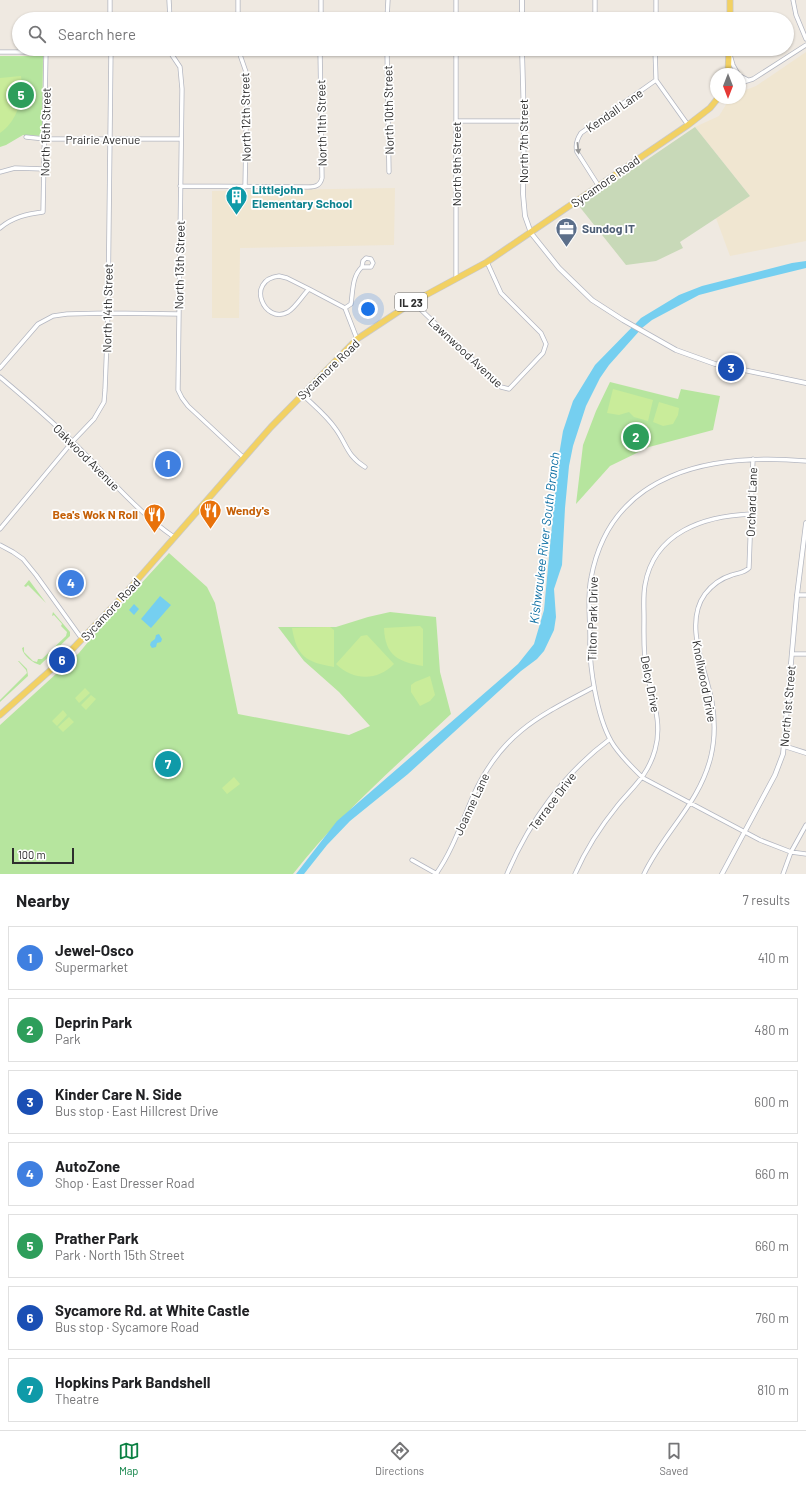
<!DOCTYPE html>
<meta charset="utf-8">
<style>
body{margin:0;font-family:Barlow,sans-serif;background:#f2f2f2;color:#202124}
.compass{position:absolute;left:710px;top:68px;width:36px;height:36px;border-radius:50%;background:#fff;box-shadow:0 1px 3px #0004;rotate:180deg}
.scale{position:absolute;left:12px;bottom:10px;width:62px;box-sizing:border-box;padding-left:4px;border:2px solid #2e2e2e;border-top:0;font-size:11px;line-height:14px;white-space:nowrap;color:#2e2e2e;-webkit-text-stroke:3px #fff;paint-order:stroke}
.you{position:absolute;left:368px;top:309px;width:14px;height:14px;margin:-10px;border:3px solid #fff;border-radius:50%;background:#1a73e8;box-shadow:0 0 0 6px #1a73e833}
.badge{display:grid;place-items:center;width:26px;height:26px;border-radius:50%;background:#0b8043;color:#fff;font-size:13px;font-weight:700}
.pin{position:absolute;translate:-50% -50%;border:2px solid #fff;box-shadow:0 1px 4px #0006}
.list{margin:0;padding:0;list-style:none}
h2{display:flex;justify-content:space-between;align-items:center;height:52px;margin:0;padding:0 16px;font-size:17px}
h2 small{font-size:13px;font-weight:400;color:#757577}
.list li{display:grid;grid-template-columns:26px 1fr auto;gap:12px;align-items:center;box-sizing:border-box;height:64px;margin:0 8px 8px;padding:0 8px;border:1px solid #e0e0e0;border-radius:0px}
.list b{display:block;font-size:15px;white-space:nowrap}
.list p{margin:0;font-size:13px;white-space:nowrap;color:#757577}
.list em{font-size:13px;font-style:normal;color:#757577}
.icon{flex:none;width:22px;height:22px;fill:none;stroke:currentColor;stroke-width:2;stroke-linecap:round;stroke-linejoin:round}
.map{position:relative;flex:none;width:806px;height:874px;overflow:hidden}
.search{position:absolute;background:#fff;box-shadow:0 1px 3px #0004;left:12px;right:12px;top:12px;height:44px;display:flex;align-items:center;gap:10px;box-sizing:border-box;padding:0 14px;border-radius:22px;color:#757577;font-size:15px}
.sheet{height:556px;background:#fff}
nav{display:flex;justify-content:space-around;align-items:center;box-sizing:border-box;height:56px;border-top:1px solid #e0e0e0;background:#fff;font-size:11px;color:#757577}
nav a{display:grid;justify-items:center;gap:2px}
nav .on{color:#0b8043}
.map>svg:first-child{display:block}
.education{fill:#f0e6d1}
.green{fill:#b6e59e}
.cemetery{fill:#c8d9b8}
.pitch{fill:#c9ec9a}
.water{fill:#75cff0}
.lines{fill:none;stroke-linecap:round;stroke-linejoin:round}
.minor-casing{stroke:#b4b7c1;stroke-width:5}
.tertiary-casing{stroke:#b4b7c1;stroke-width:5.5}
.primary-casing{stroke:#c9c9c9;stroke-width:7}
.minor{stroke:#fff;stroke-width:3.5}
.tertiary{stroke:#fff;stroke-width:4}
.primary{stroke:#f2d163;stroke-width:5.5}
.oneway{fill:#969696}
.labels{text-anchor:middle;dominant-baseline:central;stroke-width:3.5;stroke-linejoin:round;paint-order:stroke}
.shield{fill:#fff;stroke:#6d6d6d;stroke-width:1}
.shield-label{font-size:11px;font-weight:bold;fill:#2e2e2e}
.street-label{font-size:12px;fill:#2e2e2e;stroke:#fff}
.culture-label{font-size:12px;font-weight:bold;fill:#0d838f;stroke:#fff;text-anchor:start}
.service-label{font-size:12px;font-weight:bold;fill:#4e5e75;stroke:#fff;text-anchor:start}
.food-label{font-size:12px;font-weight:bold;fill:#c56008;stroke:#fff;text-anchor:start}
.water-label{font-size:13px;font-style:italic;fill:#0d6fa3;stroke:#fff}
</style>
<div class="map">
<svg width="806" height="874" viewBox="0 0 806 874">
<rect width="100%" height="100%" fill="#efe9e1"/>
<path class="education" d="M806 52V241L730 256 716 218 750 196 695 127 719 116 730 98H740V92L756 86Z
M395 188 394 245 240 248 239 318H212V191Z"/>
<path class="green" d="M0 56H43L42 136 23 135 6 145 0 147Z
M610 382 678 399 681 389 720 396 713 430 649 447 610 466 576 504 583 445 596 411Z
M169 553 207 587 215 603 238 714 349 735 370 726 339 692 304 661 278 627H336L368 617 390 612 436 617 440 672 451 714C396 766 339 815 293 874H0V725L79 653 93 636Z
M29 580 46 603 28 585 26 587 24 586Z
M53 612 70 632V636L40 665C33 663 23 656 22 648L24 647V652L33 661 37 662 38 659H42L66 636 67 632 61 626 62 624 54 615 52 616Z
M18 661H19L27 669 28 676 0 702V700L27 673 26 670Z"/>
<path class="cemetery" d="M695 127 750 196 680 242 683 248 656 261 626 265 579 206Z"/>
<path class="pitch" d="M21 76C24 96 18 121 0 133V78Z
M613 389 653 400 648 421 634 417 629 412 619 415 607 413Z
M659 402 679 408 678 415 673 424 663 426 653 422Z
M420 626 423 629V666C399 662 385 656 384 628Z
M330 627 334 630V667C306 662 297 657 292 628Z
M367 635 394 664C378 681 353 681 336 664L361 636Z
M430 676 435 695 430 701 420 706 411 692V685L415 682Z
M85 688 90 693 79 703 75 698Z
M91 695 96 699 86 710 81 705Z
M63 710 67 715 57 726 52 721Z
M69 717 74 722 63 732 58 727Z
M234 777 240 784 227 794 222 788Z"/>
<path class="water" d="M806 261V268L737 285 699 295 652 320 642 328 609 365 600 378 586 406 573 446 569 466 565 508 562 565 554 589 556 617 554 630 544 651 537 659 521 671 408 774 350 821 327 845 304 874H296L337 821 518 664 534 644 544 610 558 461 563 431 573 401 595 365 641 318 679 295 702 286 792 263Z
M160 596 171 605 151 628 141 619Z
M134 604 139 609 134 615 129 610Z
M159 634 162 639 161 642 157 643 156 647 152 648 150 645 151 642 155 639 156 635Z"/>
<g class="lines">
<defs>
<path id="minor" d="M110 0V19
M169 0 170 19
M238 0V19
M456 0V19
M793 0 796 15 806 39
M321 19V0
M387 19 388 0
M595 19V0
M656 19V0
M170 49V52L180 67 182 89 178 390 182 398 188 406 244 458
M238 49 246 72 247 79 245 187
M322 49H490
M387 49 389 172
M456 49V278
M655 49 656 80 688 125
M0 52H170
M730 55 733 65 738 74
M740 76 748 80
M740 83 753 79 806 45
M456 121H524
M26 137 45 139H181
M0 172 15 168 44 169
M598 185 577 152C575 145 577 139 581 133L656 80
M180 186 308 187C315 187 320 186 322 178L320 49
M0 228C13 217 27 214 43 212L46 51
M366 258 371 259 373 263 371 267H362L363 261Z
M279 276 287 278 309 289C302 296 296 307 288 312 264 325 245 280 279 276Z
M309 289 345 308
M413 302 501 387 509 389 543 353 546 344 541 333 501 293 487 262
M345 308 351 304C353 291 352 276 362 267
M345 308 357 339
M0 368 38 324 53 316 67 314 108 313 179 314
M0 377C25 398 50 419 73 442 106 474 136 511 174 537
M302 394C313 405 326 415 335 428 347 444 346 455 365 467
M806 461C714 453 611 470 591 578 587 597 590 618 590 638 589 667 597 716 611 741 619 755 631 766 643 778L760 840 791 852 806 854
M0 529 73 441 94 419 104 402 105 390 108 313 111 49
M0 545 13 552 23 559 36 575 82 639
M797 595H806
M792 654H806
M412 860 437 874
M436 874C453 850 462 821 474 794 502 733 539 716 594 687
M507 874C529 822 564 773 610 739
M575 874C586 849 601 826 618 805 634 786 648 775 655 750 663 722 652 699 647 673 643 655 644 636 644 618 644 607 643 596 645 585 654 532 704 516 751 514
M644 874C664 832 700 803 711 756 715 739 715 720 712 702 706 669 683 624 705 594 712 585 722 578 732 575 738 573 744 573 749 568L753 459
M783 874 791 852 806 825"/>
<path id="tertiary" d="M522 19V0
M522 49 524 121 523 194 525 216 531 233 559 268 592 300 623 320 676 350 715 364 806 383
M784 746 806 753
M722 874 775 775 783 754 797 595 806 523"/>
<path id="primary" d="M730 19V0
M728 74 729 49
M0 715 62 660 124 595 271 427 357 339 413 302 487 262 688 125 710 108 718 98"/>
</defs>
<use href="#minor" class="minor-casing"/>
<use href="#tertiary" class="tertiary-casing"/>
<use href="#primary" class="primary-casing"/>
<use href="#minor" class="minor"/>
<use href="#tertiary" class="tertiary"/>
<use href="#primary" class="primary"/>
</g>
<defs><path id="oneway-solid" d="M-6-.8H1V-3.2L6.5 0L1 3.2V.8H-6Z"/></defs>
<use class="oneway" href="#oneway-solid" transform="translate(578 148) rotate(83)"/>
<defs>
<symbol id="building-pin" viewBox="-11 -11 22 30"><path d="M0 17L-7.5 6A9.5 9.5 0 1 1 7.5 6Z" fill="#0f9aa8" stroke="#fff"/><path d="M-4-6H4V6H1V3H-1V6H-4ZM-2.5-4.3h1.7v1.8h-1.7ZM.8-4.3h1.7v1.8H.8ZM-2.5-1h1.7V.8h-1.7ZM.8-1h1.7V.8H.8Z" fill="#fff"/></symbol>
<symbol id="office-pin" viewBox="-11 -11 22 30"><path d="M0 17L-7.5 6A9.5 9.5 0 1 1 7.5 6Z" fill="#5c6f8a" stroke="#fff"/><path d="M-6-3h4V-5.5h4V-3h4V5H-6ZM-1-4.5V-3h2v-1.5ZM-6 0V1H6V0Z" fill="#fff"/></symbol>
<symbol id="restaurant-pin" viewBox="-11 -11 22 30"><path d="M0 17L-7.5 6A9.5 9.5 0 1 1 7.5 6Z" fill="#e8710a" stroke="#fff"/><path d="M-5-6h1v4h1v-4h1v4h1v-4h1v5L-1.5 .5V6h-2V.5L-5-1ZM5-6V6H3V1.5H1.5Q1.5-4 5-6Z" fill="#fff"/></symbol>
</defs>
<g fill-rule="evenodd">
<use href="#building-pin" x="224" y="184" width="25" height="34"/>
<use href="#office-pin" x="554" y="216" width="25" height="34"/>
<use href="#restaurant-pin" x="198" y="498" width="25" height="34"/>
<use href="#restaurant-pin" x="142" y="502" width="25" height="34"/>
</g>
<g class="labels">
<rect class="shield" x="395" y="293" width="32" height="18" rx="3"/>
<g class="shield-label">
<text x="411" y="302">IL 23</text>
</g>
<g class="street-label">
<text transform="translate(388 110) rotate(-91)">North 10th Street</text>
<text transform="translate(614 110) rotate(-35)">Kendall Lane</text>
<text transform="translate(245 117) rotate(-91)">North 12th Street</text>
<text transform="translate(321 123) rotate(-91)">North 11th Street</text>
<text transform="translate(45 132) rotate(-89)">North 15th Street</text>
<text x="103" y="139">Prairie Avenue</text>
<text transform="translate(523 141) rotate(-90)">North 7th Street</text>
<text transform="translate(456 164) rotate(-90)">North 9th Street</text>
<text transform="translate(605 181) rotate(-35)">Sycamore Road</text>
<text transform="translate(179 265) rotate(-89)">North 13th Street</text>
<text transform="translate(107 308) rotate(-89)">North 14th Street</text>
<text transform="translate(466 352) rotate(43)">Lawnwood Avenue</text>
<text transform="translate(328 369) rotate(-44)">Sycamore Road</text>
<text transform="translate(87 457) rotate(45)">Oakwood Avenue</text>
<text transform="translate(751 502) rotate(-88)">Orchard Lane</text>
<text transform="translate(110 609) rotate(-47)">Sycamore Road</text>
<text transform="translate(592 619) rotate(-89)">Tilton Park Drive</text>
<text transform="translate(705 681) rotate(79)">Knollwood Drive</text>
<text transform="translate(651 684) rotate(79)">Delcy Drive</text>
<text transform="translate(787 706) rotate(-85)">North 1st Street</text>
<text transform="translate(552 801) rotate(-53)">Terrace Drive</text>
<text transform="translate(471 804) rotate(-65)">Joanne Lane</text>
</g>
<g class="culture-label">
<text x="252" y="189">Littlejohn<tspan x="252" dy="14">Elementary School</tspan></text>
</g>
<g class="service-label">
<text x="582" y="228">Sundog IT</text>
</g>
<g class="food-label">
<text x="226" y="510">Wendy's</text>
<text x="138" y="514" text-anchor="end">Bea's Wok N Roll</text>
</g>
<g class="water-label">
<text transform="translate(544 538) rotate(-83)">Kishwaukee River South Branch</text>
</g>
</g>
</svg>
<svg class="compass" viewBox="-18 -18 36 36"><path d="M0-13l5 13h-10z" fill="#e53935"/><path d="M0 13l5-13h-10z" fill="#757577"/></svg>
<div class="scale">100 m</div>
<div class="you"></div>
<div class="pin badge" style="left:168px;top:464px;background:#3f7fe0">1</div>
<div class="pin badge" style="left:636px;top:437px;background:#2e9e5b">2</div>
<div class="pin badge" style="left:731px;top:368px;background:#1a4fb4">3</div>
<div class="pin badge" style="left:71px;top:583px;background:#3f7fe0">4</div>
<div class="pin badge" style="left:21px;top:95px;background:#2e9e5b">5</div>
<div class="pin badge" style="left:62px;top:660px;background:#1a4fb4">6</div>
<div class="pin badge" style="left:168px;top:764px;background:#0f9aa8">7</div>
<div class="search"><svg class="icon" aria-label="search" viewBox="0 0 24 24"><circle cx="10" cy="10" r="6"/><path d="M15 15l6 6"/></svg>Search here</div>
</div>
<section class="sheet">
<h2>Nearby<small>7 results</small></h2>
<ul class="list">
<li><span class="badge" style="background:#3f7fe0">1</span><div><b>Jewel-Osco</b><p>Supermarket</p></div><em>410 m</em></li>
<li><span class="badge" style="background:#2e9e5b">2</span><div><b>Deprin Park</b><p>Park</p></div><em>480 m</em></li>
<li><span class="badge" style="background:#1a4fb4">3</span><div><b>Kinder Care N. Side</b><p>Bus stop · East Hillcrest Drive</p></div><em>600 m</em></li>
<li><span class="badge" style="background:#3f7fe0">4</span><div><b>AutoZone</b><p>Shop · East Dresser Road</p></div><em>660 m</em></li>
<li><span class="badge" style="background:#2e9e5b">5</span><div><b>Prather Park</b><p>Park · North 15th Street</p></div><em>660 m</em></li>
<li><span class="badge" style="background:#1a4fb4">6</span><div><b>Sycamore Rd. at White Castle</b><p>Bus stop · Sycamore Road</p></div><em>760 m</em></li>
<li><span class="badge" style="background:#0f9aa8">7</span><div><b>Hopkins Park Bandshell</b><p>Theatre</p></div><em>810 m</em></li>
</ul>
</section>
<nav>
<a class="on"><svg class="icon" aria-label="map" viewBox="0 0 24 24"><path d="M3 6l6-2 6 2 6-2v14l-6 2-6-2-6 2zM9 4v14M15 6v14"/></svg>Map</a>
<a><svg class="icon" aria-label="directions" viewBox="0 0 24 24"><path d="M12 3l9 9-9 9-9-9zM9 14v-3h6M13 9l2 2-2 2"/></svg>Directions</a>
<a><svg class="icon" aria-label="saved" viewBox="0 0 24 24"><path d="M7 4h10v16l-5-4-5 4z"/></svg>Saved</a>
</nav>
